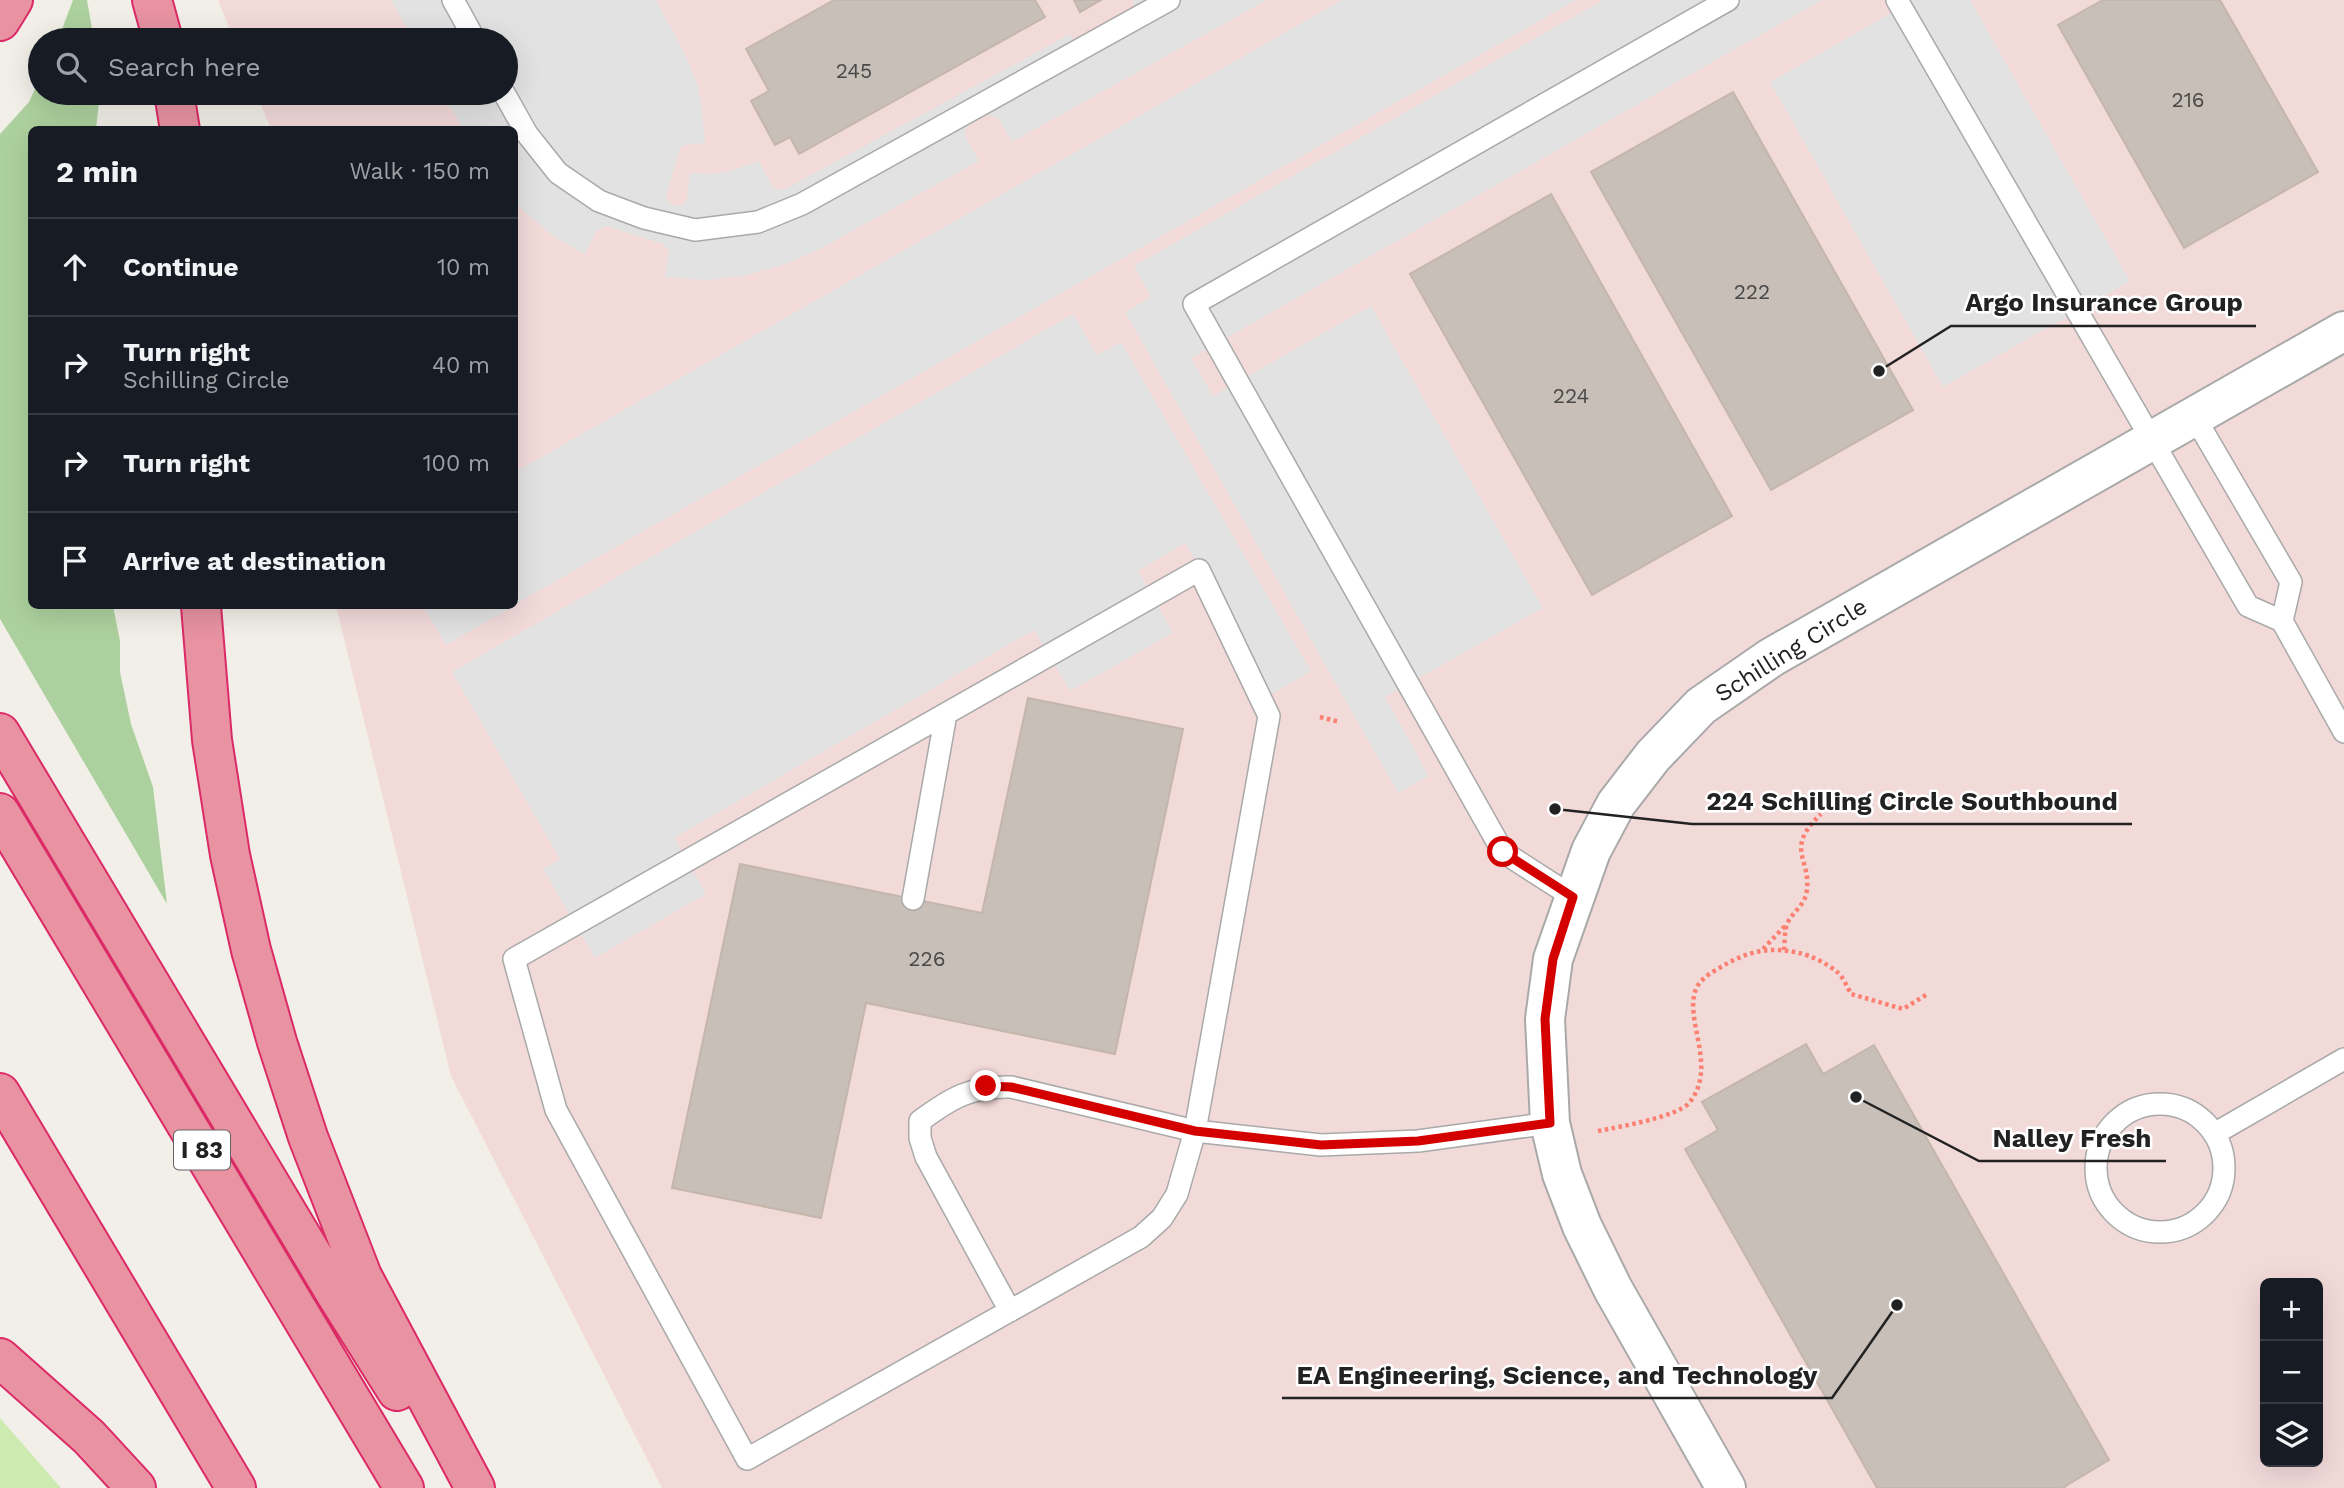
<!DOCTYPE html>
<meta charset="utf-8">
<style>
body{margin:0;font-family:"Work Sans",sans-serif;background:#242831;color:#f1f3f6}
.controls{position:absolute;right:21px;bottom:21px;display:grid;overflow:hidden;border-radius:10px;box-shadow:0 7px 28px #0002}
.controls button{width:63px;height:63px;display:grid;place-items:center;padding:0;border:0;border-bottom:2px solid #363941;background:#171b24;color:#f1f3f6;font:35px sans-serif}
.stop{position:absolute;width:21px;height:21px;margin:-16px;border:5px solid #d40000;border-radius:50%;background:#fff}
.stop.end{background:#d40000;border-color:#fff;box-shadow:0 2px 7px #0008}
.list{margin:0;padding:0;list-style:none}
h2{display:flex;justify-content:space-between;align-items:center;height:91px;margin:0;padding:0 28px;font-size:30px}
h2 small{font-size:23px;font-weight:400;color:#9ea1a6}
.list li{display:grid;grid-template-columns:46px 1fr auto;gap:21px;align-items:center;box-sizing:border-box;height:98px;padding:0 28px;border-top:2px solid #363941}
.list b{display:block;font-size:26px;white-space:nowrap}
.list p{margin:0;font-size:23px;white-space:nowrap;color:#9ea1a6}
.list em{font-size:23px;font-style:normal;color:#9ea1a6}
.icon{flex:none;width:38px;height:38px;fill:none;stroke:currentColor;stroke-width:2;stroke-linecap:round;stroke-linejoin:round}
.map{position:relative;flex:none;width:2344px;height:1488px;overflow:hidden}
.search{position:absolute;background:#171b24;box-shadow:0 7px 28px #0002;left:28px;top:28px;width:490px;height:77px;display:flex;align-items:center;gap:18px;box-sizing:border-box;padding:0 24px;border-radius:38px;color:#9ea1a6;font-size:26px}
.panel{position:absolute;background:#171b24;box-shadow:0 7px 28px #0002;left:28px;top:126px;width:490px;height:483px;border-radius:10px}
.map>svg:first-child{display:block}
.commercial{fill:#f2dad9;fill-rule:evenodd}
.grass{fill:#cdebb0}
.forest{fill:#add19e}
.parking{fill:#e2e2e2}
.building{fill:#c7bfb8;stroke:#c4b6ab;stroke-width:2}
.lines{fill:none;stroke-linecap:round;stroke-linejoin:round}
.lane-casing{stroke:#a9a9a9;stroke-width:24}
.street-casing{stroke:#a9a9a9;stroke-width:42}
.highway-casing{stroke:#dc2a67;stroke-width:42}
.path{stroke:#fa8072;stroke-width:4.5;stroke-dasharray:3.5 3.5;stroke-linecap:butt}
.lane{stroke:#fff;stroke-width:21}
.street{stroke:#fff;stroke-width:38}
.highway{stroke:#e892a2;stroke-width:38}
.route{stroke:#d40000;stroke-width:9}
.labels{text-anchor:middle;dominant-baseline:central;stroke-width:5;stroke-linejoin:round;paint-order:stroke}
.number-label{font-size:21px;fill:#4b4948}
.shield{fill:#fff;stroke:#646464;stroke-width:2}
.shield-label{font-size:23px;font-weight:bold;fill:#222}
.street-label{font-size:24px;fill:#222;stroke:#fff}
.leader{fill:none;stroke:#222;stroke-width:2.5}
.callout-dot{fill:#222;stroke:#fff;stroke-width:2.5}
.callout-label{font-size:26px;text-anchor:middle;font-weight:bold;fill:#222;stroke:#fff;stroke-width:5;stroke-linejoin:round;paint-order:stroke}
</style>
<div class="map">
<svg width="2344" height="1488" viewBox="0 0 2344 1488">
<rect width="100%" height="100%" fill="#f2efe9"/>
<path class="commercial" d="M218 0H2344V1488H662L451 1076 336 606H514V130L271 129 256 93H506V40H234ZM2265 1283H2318V1462H2265Z"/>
<path class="grass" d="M0 1418 61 1488H0Z"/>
<path class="forest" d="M73 0H87L94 40H58Z
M40 78V93H100L96 129 32 130V606H113L120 641V672L131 724 153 787 167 904 0 619V134L29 102Z"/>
<path class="parking" d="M391 0H656L684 52 697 83 702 109 705 143 685 145 680 148 666 196 669 203 678 206 684 204 687 199 690 173 709 174 730 171 759 161 773 187 779 190 787 188 1070 34 1076 46 1137 10 1132 1 1134 0H1267L1012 142 998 118 993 116 987 115 968 125 965 130 966 137 979 161 820 249 783 265 744 276 706 280 665 277 669 251 663 244 606 226 596 231 585 254 555 237 527 214 515 202 514 130 463 129 443 93H506V40H414Z
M1342 0H1576L514 605 515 472Z
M1603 0H1822L1191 358 1213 396 1371 306 1543 608 1385 697 1429 776 1398 793 1125 312 1151 297 1134 266Z
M1914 0H1970L2130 281 1943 387 1770 82Z
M1073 314 1097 355 1121 342 1311 671 1272 694 1185 543 1138 571 1173 633 1070 691 1034 630 674 838 706 894 595 958 543 869 560 859 452 672Z
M423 606H514L446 645Z"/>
<path class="building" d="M834 0H1035L1045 17 799 154 790 137 775 145 751 101 769 91 746 49Z
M1074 0H1101L1080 12Z
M2103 0H2220L2318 172 2184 248 2058 25Z
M1733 92 1913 410 1771 490 1591 172Z
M1551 194 1732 516 1592 595 1410 274Z
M1028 698 1183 729 1115 1054 866 1003 821 1218 672 1188 740 864 982 913Z
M1806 1044 1823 1074 1874 1045 2109 1460 2064 1487 2065 1488H1877L1685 1149 1718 1130 1702 1102Z"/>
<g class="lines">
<defs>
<path id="lane" d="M453 0 475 40
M1897 0 2248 606 2282 621 2344 732
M504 93 527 134 558 173 599 201 644 218 695 230 758 222 802 204 1169 0
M2194 416 2291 582 2282 621
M1199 570 1269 716 1195 1131 1177 1194 1162 1218 1141 1237 747 1459 556 1110 514 959Z
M1573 897 1503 852 1194 304 1728 0
M913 899 946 714
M2096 1168a64 64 0 1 1 128 0a64 64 0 1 1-128 0Z
M2214 1134 2344 1059
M1010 1311 926 1157 920 1138V1121C951 1098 971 1086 1011 1087L1195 1131 1321 1145 1418 1141 1550 1123"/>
<path id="street" d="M1726 1488 1613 1289 1582 1226 1562 1174 1550 1123 1545 1019 1553 959 1591 851 1616 804 1653 756 1701 706 1772 657 2344 331"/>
<path id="highway" d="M152 0 163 40
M0 21 13 0
M174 93 180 130
M201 606 212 740 230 855 251 950 277 1042 308 1137 362 1276 475 1488
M0 733 334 1291 397 1391
M0 813 404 1488
M0 1093 236 1488
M0 1358 89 1437 136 1488"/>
</defs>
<use href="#lane" class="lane-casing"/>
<use href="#street" class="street-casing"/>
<use href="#highway" class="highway-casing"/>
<path class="path" d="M1320 717 1340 722
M1763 949 1786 925
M1784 950C1785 942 1784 930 1788 922 1793 912 1803 906 1806 895 1814 859 1782 851 1821 814
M1598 1131C1618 1127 1677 1117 1689 1103 1720 1066 1680 1015 1698 985 1705 975 1718 969 1728 963 1752 950 1772 947 1799 953 1810 955 1828 964 1837 972 1843 976 1847 987 1851 994L1903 1009 1926 995"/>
<use href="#lane" class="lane"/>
<use href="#street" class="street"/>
<use href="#highway" class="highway"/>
</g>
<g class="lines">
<path class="route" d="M986 1086 1011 1087 1195 1131 1321 1145 1418 1141 1550 1123 1545 1019 1553 959 1573 897 1503 852"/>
</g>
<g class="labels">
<g class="number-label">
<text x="854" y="70">245</text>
<text x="2188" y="99">216</text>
<text x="1752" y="291">222</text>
<text x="1571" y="395">224</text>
<text x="927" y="958">226</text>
</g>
<rect class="shield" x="174" y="1130.5" width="56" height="39" rx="5"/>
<g class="shield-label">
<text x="202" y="1150">I 83</text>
</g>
<g class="street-label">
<text transform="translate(1791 650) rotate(-32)">Schilling Circle</text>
</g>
</g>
<path class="leader" d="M1879 371L1951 326H2256M1555 809L1692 824H2132M1856 1097L1979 1161H2166M1897 1305L1832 1398H1282"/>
<g class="callout-dot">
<circle cx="1879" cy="371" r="7"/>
<circle cx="1555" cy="809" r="7"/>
<circle cx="1856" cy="1097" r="7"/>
<circle cx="1897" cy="1305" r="7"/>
</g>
<g class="callout-label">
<text x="2104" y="311">Argo Insurance Group</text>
<text x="1912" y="810">224 Schilling Circle Southbound</text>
<text x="2072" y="1147">Nalley Fresh</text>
<text x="1557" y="1384">EA Engineering, Science, and Technology</text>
</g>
</svg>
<div class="controls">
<button>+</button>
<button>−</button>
<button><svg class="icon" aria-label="layers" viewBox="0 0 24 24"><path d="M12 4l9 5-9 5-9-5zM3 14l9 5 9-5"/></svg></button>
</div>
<div class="stop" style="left:1503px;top:852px"></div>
<div class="stop end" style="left:986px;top:1086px"></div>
<div class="search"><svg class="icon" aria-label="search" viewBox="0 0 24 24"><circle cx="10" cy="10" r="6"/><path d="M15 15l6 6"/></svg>Search here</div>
<section class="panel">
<h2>2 min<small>Walk · 150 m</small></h2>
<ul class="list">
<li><svg class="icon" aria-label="ahead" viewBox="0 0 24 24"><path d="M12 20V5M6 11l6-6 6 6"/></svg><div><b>Continue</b></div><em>10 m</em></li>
<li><svg class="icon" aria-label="right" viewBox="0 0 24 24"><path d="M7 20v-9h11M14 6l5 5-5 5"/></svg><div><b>Turn right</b><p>Schilling Circle</p></div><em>40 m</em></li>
<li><svg class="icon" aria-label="right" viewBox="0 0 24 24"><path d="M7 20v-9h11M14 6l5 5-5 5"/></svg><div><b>Turn right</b></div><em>100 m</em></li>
<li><svg class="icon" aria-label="arrive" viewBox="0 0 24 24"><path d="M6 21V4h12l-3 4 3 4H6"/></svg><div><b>Arrive at destination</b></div></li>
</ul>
</section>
</div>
